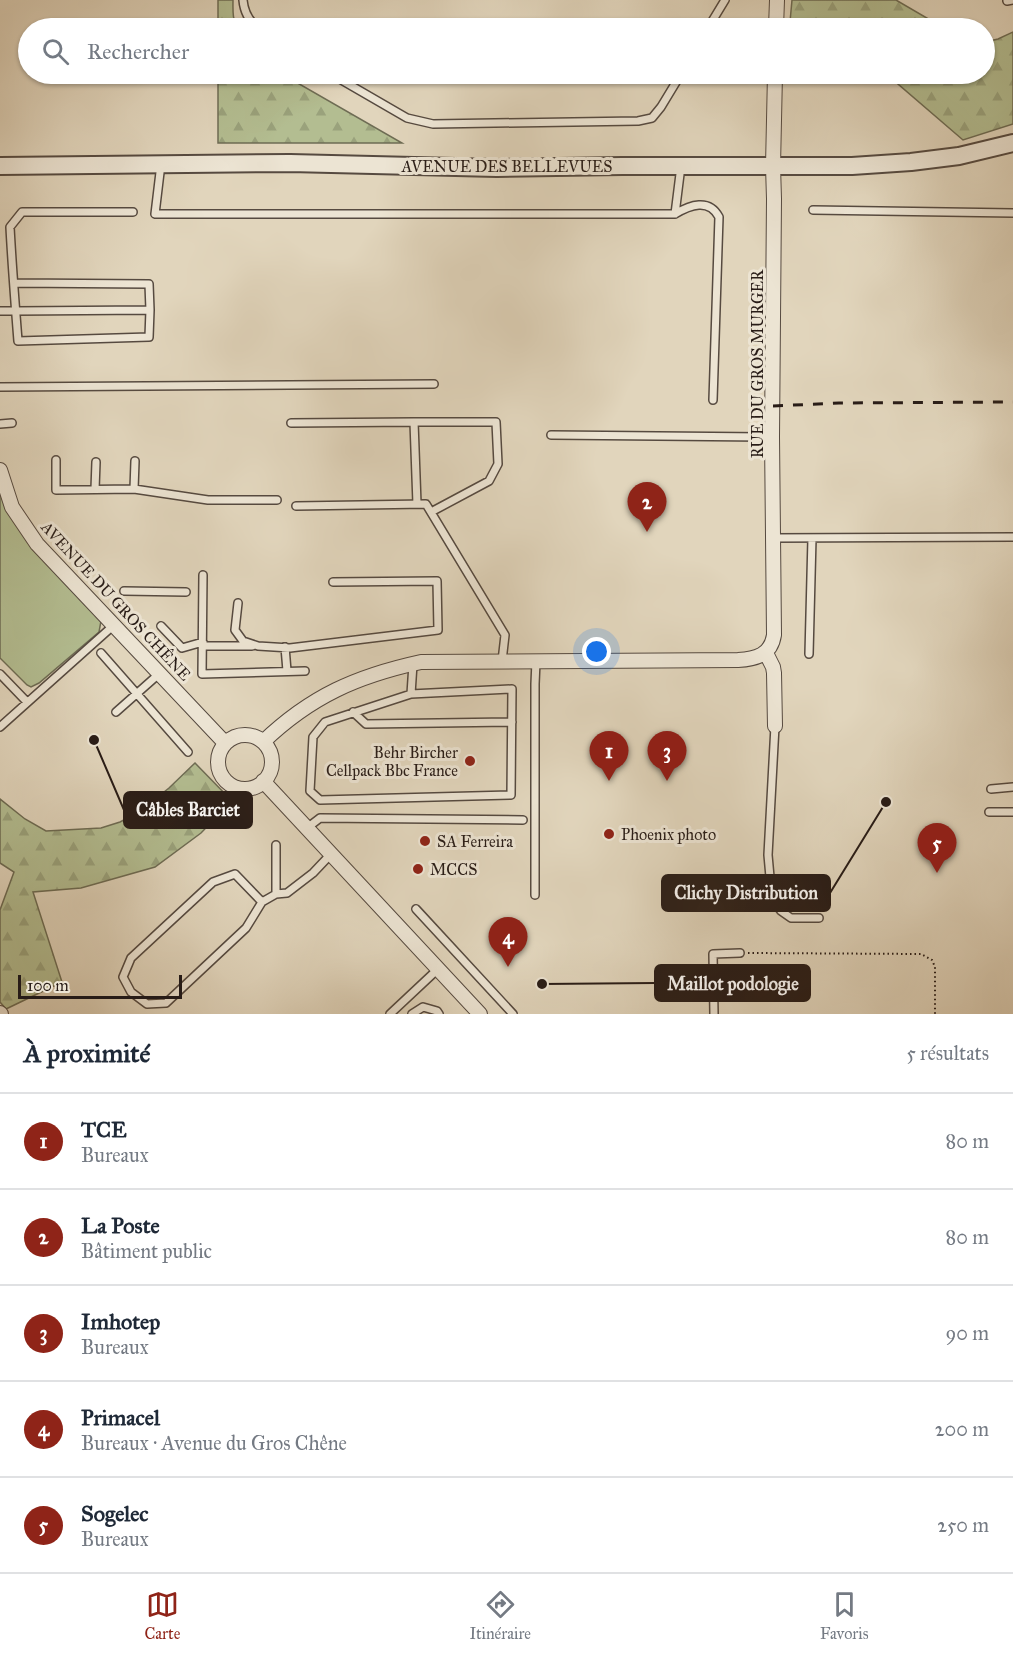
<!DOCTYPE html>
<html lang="fr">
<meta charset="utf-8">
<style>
body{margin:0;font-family:"IM FELL Great Primer",serif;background:#f6f6f7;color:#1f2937}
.scale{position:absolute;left:18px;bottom:15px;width:164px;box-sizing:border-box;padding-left:6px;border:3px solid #281c17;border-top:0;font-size:16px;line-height:21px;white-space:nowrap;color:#281c17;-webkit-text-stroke:4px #ece4d3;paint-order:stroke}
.you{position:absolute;left:597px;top:652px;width:21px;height:21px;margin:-15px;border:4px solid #fff;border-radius:50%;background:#1a73e8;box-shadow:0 0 0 9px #1a73e833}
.badge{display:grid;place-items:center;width:39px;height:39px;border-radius:50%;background:#8f2418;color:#fff;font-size:20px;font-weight:700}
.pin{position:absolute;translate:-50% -50px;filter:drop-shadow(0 2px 3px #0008)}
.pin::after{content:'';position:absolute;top:32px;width:21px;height:18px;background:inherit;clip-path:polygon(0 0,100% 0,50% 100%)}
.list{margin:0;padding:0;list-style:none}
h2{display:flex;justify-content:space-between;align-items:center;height:78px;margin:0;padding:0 24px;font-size:26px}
h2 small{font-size:20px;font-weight:400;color:#747a83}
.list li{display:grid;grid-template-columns:39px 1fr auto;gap:18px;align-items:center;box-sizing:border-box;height:96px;padding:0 24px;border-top:2px solid #e0e1e3}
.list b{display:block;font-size:22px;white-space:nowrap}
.list p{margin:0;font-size:20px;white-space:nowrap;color:#747a83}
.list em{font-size:20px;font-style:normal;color:#747a83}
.icon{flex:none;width:33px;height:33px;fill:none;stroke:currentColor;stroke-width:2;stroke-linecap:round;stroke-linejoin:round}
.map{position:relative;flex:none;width:1013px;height:1014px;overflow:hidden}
.search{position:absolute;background:#fff;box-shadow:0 2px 4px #0004;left:18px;right:18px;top:18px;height:66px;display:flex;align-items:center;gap:15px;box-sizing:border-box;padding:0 21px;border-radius:33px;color:#747a83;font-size:22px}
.sheet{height:558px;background:#fff}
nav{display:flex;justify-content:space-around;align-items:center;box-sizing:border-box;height:84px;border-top:2px solid #e0e1e3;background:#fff;font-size:16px;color:#747a83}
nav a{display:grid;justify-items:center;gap:3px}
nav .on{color:#8f2418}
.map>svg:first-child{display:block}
.grass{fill:#b3bd91;stroke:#6e6c54;stroke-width:1.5}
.forest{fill:url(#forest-firs);stroke:#6e6c54;stroke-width:1.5}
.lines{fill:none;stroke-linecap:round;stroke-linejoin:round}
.service-casing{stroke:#564a40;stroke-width:10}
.minor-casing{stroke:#564a40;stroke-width:16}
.tertiary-casing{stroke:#564a40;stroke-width:20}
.path{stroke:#281c17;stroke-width:2;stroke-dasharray:1.5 3;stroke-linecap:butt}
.service{stroke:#ece4d3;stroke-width:7}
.minor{stroke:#ece4d3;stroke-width:14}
.tertiary{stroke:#ece4d3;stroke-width:16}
.rail{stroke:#281c17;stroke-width:3;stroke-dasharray:10 10;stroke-linecap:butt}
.poi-dot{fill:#8f2418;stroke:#ece4d3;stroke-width:2}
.labels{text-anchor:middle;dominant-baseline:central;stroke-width:6;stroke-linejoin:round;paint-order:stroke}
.street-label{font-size:16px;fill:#281c17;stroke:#ece4d3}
.poi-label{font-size:16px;fill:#281c17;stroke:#ece4d3;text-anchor:start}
.leader{fill:none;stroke:#281c17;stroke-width:2}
.callout-dot{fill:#281c17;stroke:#ece4d3;stroke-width:2}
.callout{fill:#281c17;stroke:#281c17;stroke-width:2}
.callout-label{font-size:18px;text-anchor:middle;font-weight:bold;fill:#fff}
</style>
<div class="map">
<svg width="1013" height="1014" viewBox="0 0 1013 1014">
<defs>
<pattern id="forest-firs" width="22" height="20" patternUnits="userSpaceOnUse" patternTransform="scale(1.5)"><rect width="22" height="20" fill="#b3bd91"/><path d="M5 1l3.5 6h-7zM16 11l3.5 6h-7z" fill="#9aa27c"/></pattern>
</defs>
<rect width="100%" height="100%" fill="#e1d5bc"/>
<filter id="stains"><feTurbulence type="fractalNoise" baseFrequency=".00333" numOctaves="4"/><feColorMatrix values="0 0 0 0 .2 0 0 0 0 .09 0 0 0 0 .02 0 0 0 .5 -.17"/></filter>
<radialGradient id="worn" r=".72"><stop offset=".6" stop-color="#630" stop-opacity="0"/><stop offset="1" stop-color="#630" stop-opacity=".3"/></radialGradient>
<path class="grass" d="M0 486 101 621 99 632 39 683 31 687 27 685 0 658Z"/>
<path class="forest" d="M218 0H233C233 10 232 20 238 28H218Z
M792 0H896L944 28H801L790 22Z
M1013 32V124L963 140 892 79 882 74H984L985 42 998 39Z
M218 74H282L402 143H218Z
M195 763 232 801 201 833 155 867 81 888 33 892 62 982 6 1009 0 1002V910L14 872 0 863V799L25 819 46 831 101 828 120 822 139 812 169 788Z"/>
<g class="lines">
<defs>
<path id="service" d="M243 0C244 12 249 21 258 28
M1007 1 1013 0
M708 28 725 0
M331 74 407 118 433 124 638 121 652 118 661 107 681 74
M161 164 155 214H675C690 205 709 198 719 217L713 400
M813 210 1013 213
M675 214 681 166
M14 283 149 284 150 310
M0 311H16L150 310 149 337 18 341C15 303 12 265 10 227L22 212H133
M0 387 434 384
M414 422H496L498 464 489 481 431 512
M291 423 414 422 417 504
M0 424 12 423
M551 435 772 437
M56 460V490L134 489 208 500H277
M95 489 96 462
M134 489 135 461
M296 506 426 504 505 635 502 661
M773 538 1013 537
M203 575 202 674 305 671
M124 591 186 592
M238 603 235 630 243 641 258 646 290 648 438 630 437 581 333 582
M161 626 182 648 203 642
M203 646H252
M285 647 287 671
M101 653 188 752
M809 654 812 538
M0 674 27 702
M411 694 325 722 313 737 310 791 320 800 511 795 512 689 411 694 413 664
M116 712 160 673
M353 712 366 724 512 722
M775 726 768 855 772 899 781 911 791 918H819
M0 727 114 625
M991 789 1013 787
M989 812H1013
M307 828 320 818 523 820
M276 845V894L287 893 313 873 331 854
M535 895V684L536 661
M262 902 246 928 166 1003 147 1004 131 992 123 977 131 958 213 882 235 874 262 902 276 894
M416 909 513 1014
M390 1014 438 969
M412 1014 423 1007 437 1011 439 1014
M714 1014 713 954 740 953"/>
<path id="minor" d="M776 28 777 0
M0 470 12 507 37 544 225 743
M766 653 773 667 774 673 775 726
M218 762a27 27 0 1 1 54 0a27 27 0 1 1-54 0Z
M263 742C311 696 357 676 421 662L738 660C756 659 771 655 774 635L772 437 774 199 773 166 775 74
M263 781 480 1014
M0 1013 1 1014"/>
<path id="tertiary" d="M0 166 290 163 497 168 622 166H852L911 162 959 156 1013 143"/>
</defs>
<use href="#service" class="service-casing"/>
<use href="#minor" class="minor-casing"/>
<use href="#tertiary" class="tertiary-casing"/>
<path class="path" d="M748 953 921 954 932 960 935 967V1014"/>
<use href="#service" class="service"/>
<use href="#minor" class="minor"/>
<use href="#tertiary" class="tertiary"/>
<path class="rail" d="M773 406 839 403 1013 402"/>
</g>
<g class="poi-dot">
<circle cx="470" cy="761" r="6"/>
<circle cx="609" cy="834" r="6"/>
<circle cx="425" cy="841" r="6"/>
<circle cx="418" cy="869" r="6"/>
</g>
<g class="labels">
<g class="street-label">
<text x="507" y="166">AVENUE DES BELLEVUES</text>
<text transform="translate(757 364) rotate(-90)">RUE DU GROS MURGER</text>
<text transform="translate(116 601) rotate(47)">AVENUE DU GROS CHÊNE</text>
</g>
<g class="poi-label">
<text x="458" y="752" text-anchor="end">Behr Bircher<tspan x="458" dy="18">Cellpack Bbc France</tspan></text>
<text x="621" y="834">Phoenix photo</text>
<text x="437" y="841">SA Ferreira</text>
<text x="430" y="869">MCCS</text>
</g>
</g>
<path class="leader" d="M94 740L124 810M886 802L830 893M542 984L655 983"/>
<g class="callout-dot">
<circle cx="94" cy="740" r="6"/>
<circle cx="886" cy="802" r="6"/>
<circle cx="542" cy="984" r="6"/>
</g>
<g class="callout">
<rect x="124" y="792" width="128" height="36" rx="6"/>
<rect x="662" y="875" width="168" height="36" rx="6"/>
<rect x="655" y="965" width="155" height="36" rx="6"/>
</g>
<g class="callout-label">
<text x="188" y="816">Câbles Barciet</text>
<text x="746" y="899">Clichy Distribution</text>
<text x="733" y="990">Maillot podologie</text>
</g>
<rect width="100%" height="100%" filter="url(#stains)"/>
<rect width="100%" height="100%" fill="url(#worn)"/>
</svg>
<div class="scale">100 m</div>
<div class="you"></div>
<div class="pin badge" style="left:609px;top:781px">1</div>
<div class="pin badge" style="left:647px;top:532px">2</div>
<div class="pin badge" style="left:667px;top:781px">3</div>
<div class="pin badge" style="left:508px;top:967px">4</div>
<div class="pin badge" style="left:937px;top:873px">5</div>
<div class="search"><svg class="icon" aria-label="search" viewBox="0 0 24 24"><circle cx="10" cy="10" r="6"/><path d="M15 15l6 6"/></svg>Rechercher</div>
</div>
<section class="sheet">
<h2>À proximité<small>5 résultats</small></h2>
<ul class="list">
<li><span class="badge">1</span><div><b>TCE</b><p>Bureaux</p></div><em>80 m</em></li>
<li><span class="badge">2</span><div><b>La Poste</b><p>Bâtiment public</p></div><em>80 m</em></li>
<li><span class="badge">3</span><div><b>Imhotep</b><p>Bureaux</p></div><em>90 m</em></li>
<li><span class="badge">4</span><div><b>Primacel</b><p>Bureaux · Avenue du Gros Chêne</p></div><em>200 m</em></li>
<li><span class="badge">5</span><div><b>Sogelec</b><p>Bureaux</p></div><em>250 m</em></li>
</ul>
</section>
<nav>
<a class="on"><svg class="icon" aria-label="map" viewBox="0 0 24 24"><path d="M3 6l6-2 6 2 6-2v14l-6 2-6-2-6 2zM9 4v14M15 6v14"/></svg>Carte</a>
<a><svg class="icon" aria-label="directions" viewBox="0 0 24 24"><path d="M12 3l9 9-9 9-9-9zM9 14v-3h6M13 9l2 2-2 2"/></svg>Itinéraire</a>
<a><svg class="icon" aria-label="saved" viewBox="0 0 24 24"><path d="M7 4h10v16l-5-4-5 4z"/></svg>Favoris</a>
</nav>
